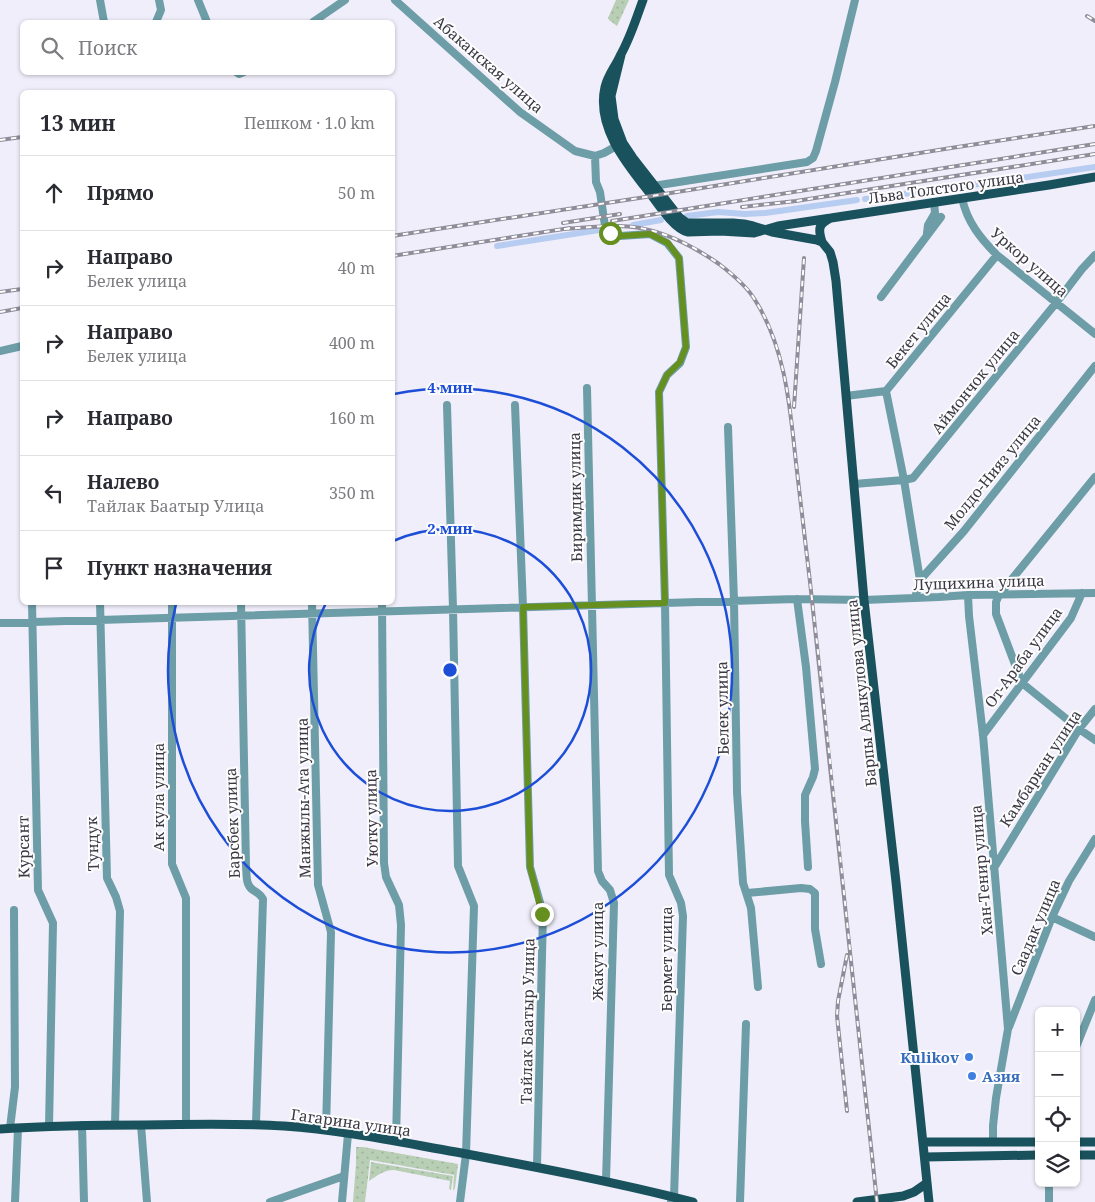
<!DOCTYPE html>
<html lang="ru">
<meta charset="utf-8">
<style>
body{margin:0;font-family:"Noto Serif",serif;background:#f7f7f7;color:#2b2b33}
.controls{position:absolute;right:15px;bottom:15px;display:grid;overflow:hidden;border-radius:8px;box-shadow:0 1px 4px #0004}
.controls button{width:45px;height:45px;display:grid;place-items:center;padding:0;border:0;border-bottom:1px solid #e1e1e2;background:#fff;color:#2b2b33;font:25px sans-serif}
.stop{position:absolute;width:15px;height:15px;margin:-11px;border:4px solid #658f1f;border-radius:50%;background:#fff}
.stop.end{background:#658f1f;border-color:#fff;box-shadow:0 1px 5px #0008}
.list{margin:0;padding:0;list-style:none}
h2{display:flex;justify-content:space-between;align-items:center;height:65px;margin:0;padding:0 20px;font-size:21px}
h2 small{font-size:16px;font-weight:400;color:#7c7c81}
.list li{display:grid;grid-template-columns:32px 1fr auto;gap:15px;align-items:center;box-sizing:border-box;height:75px;padding:0 20px;border-top:1px solid #e1e1e2}
.list b{display:block;font-size:19px;white-space:nowrap}
.list p{margin:0;font-size:16px;white-space:nowrap;color:#7c7c81}
.list em{font-size:16px;font-style:normal;color:#7c7c81}
.icon{flex:none;width:28px;height:28px;fill:none;stroke:currentColor;stroke-width:2;stroke-linecap:round;stroke-linejoin:round}
.map{position:relative;flex:none;width:1095px;height:1202px;overflow:hidden}
.search{position:absolute;background:#fff;box-shadow:0 1px 4px #0004;left:20px;top:20px;width:375px;height:55px;display:flex;align-items:center;gap:12px;box-sizing:border-box;padding:0 18px;border-radius:8px;color:#7c7c81;font-size:19px}
.panel{position:absolute;background:#fff;box-shadow:0 1px 4px #0004;left:20px;top:90px;width:375px;height:515px;border-radius:8px}
.map>svg:first-child{display:block}
.grass{fill:url(#grass-dots)}
.lines{fill:none;stroke-linecap:round;stroke-linejoin:round}
.canal{stroke:#b6ccf1;stroke-width:6}
.minor{stroke:#6d9da6;stroke-width:8}
.major{stroke:#19525c;stroke-width:9}
.rail-casing{stroke:#8f8d99;stroke-width:4}
.rail{stroke:#fdfdfd;stroke-width:2;stroke-dasharray:5.5;stroke-linecap:butt}
.route{stroke:#658f1f;stroke-width:6}
.ring{fill:none;stroke:#1d4ed8;stroke-width:2.5}
.shop-dot{fill:#3f7fe0;stroke:#fdfdfd;stroke-width:2}
.labels{text-anchor:middle;dominant-baseline:central;stroke-width:4;stroke-linejoin:round;paint-order:stroke}
.street-label{font-size:15px;fill:#3a3844;stroke:#fdfdfd}
.shop-label{font-size:15px;font-weight:bold;fill:#366cbe;stroke:#fdfdfd;text-anchor:end}
.centre{fill:#1d4ed8;stroke:#fdfdfd;stroke-width:2.5}
.ring-label{font-size:15px;text-anchor:middle;font-weight:bold;fill:#1d4ed8;stroke:#fdfdfd;stroke-width:4;stroke-linejoin:round;paint-order:stroke}
</style>
<div class="map">
<svg width="1095" height="1202" viewBox="0 0 1095 1202">
<defs>
<pattern id="grass-dots" width="8" height="8" patternUnits="userSpaceOnUse" patternTransform="scale(1.25)"><rect width="8" height="8" fill="#b8cfb5"/><path d="M2 2h.1M6 6h.1" fill="none" stroke="#9fb29d" stroke-width="1.8" stroke-linecap="round"/></pattern>
</defs>
<rect width="100%" height="100%" fill="#f0eefa"/>
<path class="grass" d="M616 0H629L617 26 609 20 608 18Z
M356 1147H363L458 1164 455 1188 453 1191 454 1175 370 1160 365 1202H353L356 1164Z
M371 1162 453 1176 451 1190 449 1189 450 1181 394 1170C383 1170 377 1176 369 1181Z"/>
<g class="lines">
<path class="canal" d="M865 199 994 182 1095 167
M687 216 718 212 745 214 765 213 857 200
M633 225 661 220
M497 246 599 230"/>
<path class="minor" d="M100 0 104 22
M198 0 207 22
M395 0 520 112 575 151 595 156
M156 22 161 10 159 0
M313 22 345 0
M236 72 239 74 244 72
M595 156 596 182 600 192 605 226 610 233 620 236 650 234 667 243 679 258 686 347 680 363 667 375 659 392 665 603 669 875 681 903 683 916 674 1197 671 1202
M595 156 604 153 620 144
M653 186 807 162 813 158 816 151 835 82 855 0
M962 198C967 222 981 239 997 255L1095 334
M927 233 928 225 935 213 934 202
M881 297 941 217
M0 351 22 346
M587 388 598 871 602 881 610 890 614 903 606 1181
M886 391 904 480 920 580
M846 396 886 391 997 255
M447 405 453 609 458 866 474 906 466 1154 460 1202
M515 405 523 607 530 867 543 913 537 1166
M728 427 734 601 737 792 743 883 751 908 758 987
M1095 477 999 595 996 602V614L1022 683 1079 729 1095 740
M854 484 904 480 913 478 1056 303 1082 269 1095 255
M968 595 969 616 983 735 1008 1029 996 1098 993 1126V1142
M915 598 920 580 964 531 1095 366
M797 599 806 667 815 769 813 777 805 795V821L808 867
M32 602 38 890 53 923 49 1127
M100 602 107 878 116 897 120 911 115 1125
M172 602V864L186 898V1124
M241 602 246 866C247 874 245 885 253 890 258 893 260 894 263 899L256 1124
M312 602 318 885 331 932 326 1130
M382 602 384 863 386 877 399 905 401 925 396 1141
M0 623 797 599 864 600 939 597 968 595 1095 593
M983 735 1071 618 1082 593
M994 868 1079 729 1095 709
M747 893 801 888 810 889 815 893V929L821 964
M1052 917 1095 937
M1009 1027 1052 917 1069 881 1095 839
M1076 1047 1095 1000
M82 1125 84 1202
M141 1125 147 1202
M10 1128 15 1087 14 910
M1049 1183V1202
M15 1202 18 1128
M270 1202 344 1176
M342 1202 348 1134
M740 1202 746 1024"/>
<path class="major" d="M643 0C636 19 630 39 620 56 615 67 608 75 605 87 596 127 626 163 649 192 658 204 674 229 688 232L720 231 754 233 778 226 831 218
M621 55 611 96 614 119 623 143 633 158 679 217 687 223H733L744 224 753 226 772 232 817 240 822 242 830 252 833 262 836 281 864 600 896 882 929 1202
M822 242C818 229 818 224 831 218L1049 185 1095 177
M0 1129C48 1126 96 1125 144 1125 190 1124 237 1123 284 1126 342 1130 399 1142 456 1152 536 1167 615 1182 693 1202
M923 1142H1039
M1076 1142H1095
M1076 1155H1095
M925 1157 1039 1155
M857 1202 903 1196 914 1192 927 1183"/>
<defs>
<path id="rail" d="M1087 16 1095 21
M0 140 22 137
M742 207 796 201 1095 154
M612 221 1095 144
M563 223 620 214
M564 229C581 228 598 226 615 226 653 225 689 243 719 264 732 274 747 286 755 300 786 349 790 408 796 463 801 503 805 542 810 582 834 788 854 995 877 1202
M392 236 652 196 951 148 1095 126
M392 256 570 228
M0 292 22 289
M0 312 22 308
M794 407 804 258
M847 955 838 1001 837 1016 847 1111"/>
</defs>
<use href="#rail" class="rail-casing"/>
<use href="#rail" class="rail"/>
</g>
<g class="lines">
<path class="route" d="M542 914 530 867 523 607 665 603 659 392 667 375 680 362 686 347 679 258 668 243 650 234 620 236 610 233"/>
</g>
<g class="ring">
<path d="M393 541A141 141 0 1 1 326 603"/>
<path d="M394 394A282 282 0 1 1 176 604"/>
</g>
<g class="shop-dot">
<circle cx="969" cy="1057" r="5"/>
<circle cx="972" cy="1076" r="5"/>
</g>
<g class="labels">
<g class="street-label">
<text transform="translate(489 64) rotate(41)">Абаканская улица</text>
<text transform="translate(946 187) rotate(-8)">Льва Толстого улица</text>
<text transform="translate(1030 262) rotate(41)">Уркор улица</text>
<text transform="translate(918 330) rotate(-51)">Бекет улица</text>
<text transform="translate(975 381) rotate(-51)">Аймончок улица</text>
<text transform="translate(992 472) rotate(-51)">Молдо-Нияз улица</text>
<text transform="translate(575 497) rotate(-91)">Биримдик улица</text>
<text transform="translate(979 582) rotate(-2)">Лущихина улица</text>
<text transform="translate(1023 657) rotate(-54)">От-Араба улица</text>
<text transform="translate(861 693) rotate(-96)">Барпы Алыкулова улица</text>
<text transform="translate(722 708) rotate(-91)">Белек улица</text>
<text transform="translate(1040 768) rotate(-57)">Камбаркан улица</text>
<text transform="translate(158 797) rotate(-90)">Ак кула улица</text>
<text transform="translate(303 798) rotate(-91)">Манжылы-Ата улица</text>
<text transform="translate(371 818) rotate(-91)">Уютку улица</text>
<text transform="translate(232 823) rotate(-92)">Барсбек улица</text>
<text transform="translate(92 844) rotate(-92)">Тундук</text>
<text transform="translate(23 847) rotate(-91)">Курсант</text>
<text transform="translate(981 870) rotate(-95)">Хан-Тенир улица</text>
<text transform="translate(1035 927) rotate(-67)">Саадак улица</text>
<text transform="translate(597 951) rotate(-90)">Жакут улица</text>
<text transform="translate(666 959) rotate(-90)">Бермет улица</text>
<text transform="translate(527 1021) rotate(-89)">Тайлак Баатыр Улица</text>
<text transform="translate(351 1122) rotate(8)">Гагарина улица</text>
</g>
<g class="shop-label">
<text x="959" y="1057">Kulikov</text>
<text x="982" y="1076" text-anchor="start">Азия</text>
</g>
</g>
<circle cx="450" cy="670" r="8" class="centre"/>
<g class="ring-label">
<text x="450" y="393">4 мин</text>
<text x="450" y="534">2 мин</text>
</g>
</svg>
<div class="controls">
<button>+</button>
<button>−</button>
<button><svg class="icon" aria-label="locate" viewBox="0 0 24 24"><circle cx="12" cy="12" r="6"/><path d="M12 2v4M12 18v4M2 12h4M18 12h4"/></svg></button>
<button><svg class="icon" aria-label="layers" viewBox="0 0 24 24"><path d="M12 4l9 5-9 5-9-5zM3 14l9 5 9-5"/></svg></button>
</div>
<div class="stop" style="left:610px;top:233px"></div>
<div class="stop end" style="left:542px;top:914px"></div>
<div class="search"><svg class="icon" aria-label="search" viewBox="0 0 24 24"><circle cx="10" cy="10" r="6"/><path d="M15 15l6 6"/></svg>Поиск</div>
<section class="panel">
<h2>13 мин<small>Пешком · 1.0 km</small></h2>
<ul class="list">
<li><svg class="icon" aria-label="ahead" viewBox="0 0 24 24"><path d="M12 20V5M6 11l6-6 6 6"/></svg><div><b>Прямо</b></div><em>50 m</em></li>
<li><svg class="icon" aria-label="right" viewBox="0 0 24 24"><path d="M7 20v-9h11M14 6l5 5-5 5"/></svg><div><b>Направо</b><p>Белек улица</p></div><em>40 m</em></li>
<li><svg class="icon" aria-label="right" viewBox="0 0 24 24"><path d="M7 20v-9h11M14 6l5 5-5 5"/></svg><div><b>Направо</b><p>Белек улица</p></div><em>400 m</em></li>
<li><svg class="icon" aria-label="right" viewBox="0 0 24 24"><path d="M7 20v-9h11M14 6l5 5-5 5"/></svg><div><b>Направо</b></div><em>160 m</em></li>
<li><svg class="icon" aria-label="left" viewBox="0 0 24 24"><path d="M17 20v-9H6M10 6l-5 5 5 5"/></svg><div><b>Налево</b><p>Тайлак Баатыр Улица</p></div><em>350 m</em></li>
<li><svg class="icon" aria-label="arrive" viewBox="0 0 24 24"><path d="M6 21V4h12l-3 4 3 4H6"/></svg><div><b>Пункт назначения</b></div></li>
</ul>
</section>
</div>
